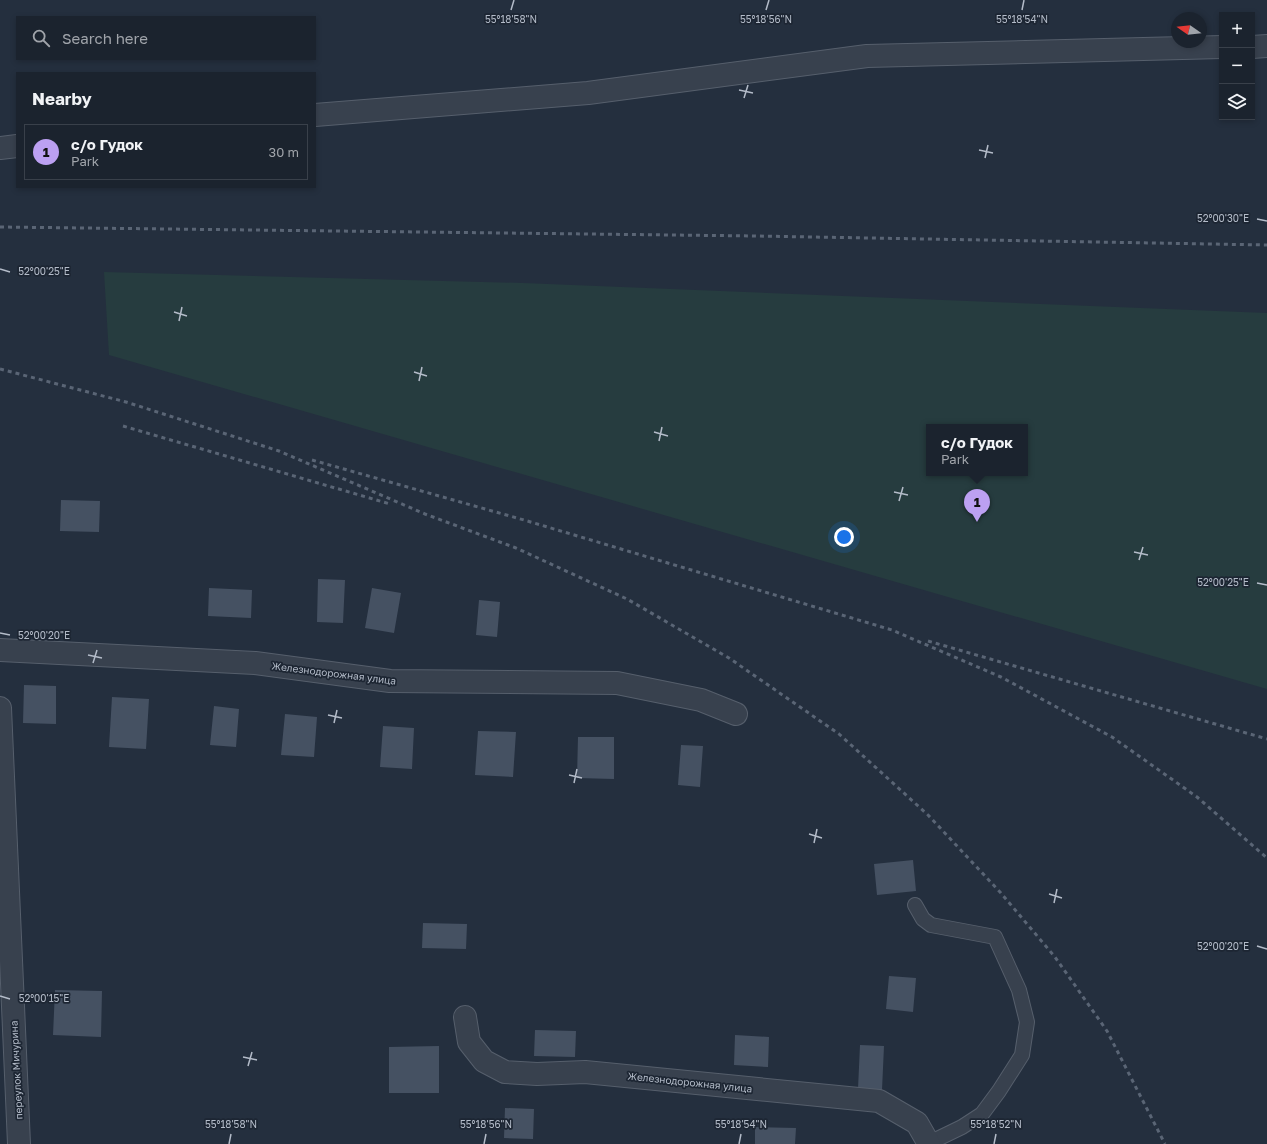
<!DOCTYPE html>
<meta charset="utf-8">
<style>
body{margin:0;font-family:"Golos Text",sans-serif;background:#282f3a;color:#f1f3f6}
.controls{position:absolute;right:12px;top:12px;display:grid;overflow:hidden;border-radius:0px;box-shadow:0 2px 6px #0003}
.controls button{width:36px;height:36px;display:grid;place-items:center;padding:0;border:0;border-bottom:1px solid #39404a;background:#1b232e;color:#f1f3f6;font:20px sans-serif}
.compass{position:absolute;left:1171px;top:12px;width:36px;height:36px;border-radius:50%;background:#1b232e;box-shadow:0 2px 6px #0003;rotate:284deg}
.you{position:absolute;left:844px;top:537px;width:14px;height:14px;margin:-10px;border:3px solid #fff;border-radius:50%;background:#1a73e8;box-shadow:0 0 0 6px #1a73e833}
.badge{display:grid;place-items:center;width:26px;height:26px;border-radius:50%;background:#bca0f2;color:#111;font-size:13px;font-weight:700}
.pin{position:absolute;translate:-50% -33px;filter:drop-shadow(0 1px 2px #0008)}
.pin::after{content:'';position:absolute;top:21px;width:14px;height:12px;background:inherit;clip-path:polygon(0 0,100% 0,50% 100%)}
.popup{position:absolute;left:926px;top:424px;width:102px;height:52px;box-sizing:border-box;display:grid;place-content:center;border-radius:0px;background:#1b232e;filter:drop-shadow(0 1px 3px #0005);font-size:13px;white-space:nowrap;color:#a0a4aa}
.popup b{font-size:15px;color:#f1f3f6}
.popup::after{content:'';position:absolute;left:50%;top:100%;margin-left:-8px;border:8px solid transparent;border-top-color:#1b232e}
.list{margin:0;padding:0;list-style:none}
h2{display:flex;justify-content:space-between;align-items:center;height:52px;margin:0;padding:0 16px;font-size:17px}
h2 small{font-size:13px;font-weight:400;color:#a0a4aa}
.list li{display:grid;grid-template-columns:26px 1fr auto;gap:12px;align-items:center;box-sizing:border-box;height:56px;margin:0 8px 8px;padding:0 8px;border:1px solid #39404a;border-radius:0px}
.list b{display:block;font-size:15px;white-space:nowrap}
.list p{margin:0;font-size:13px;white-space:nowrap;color:#a0a4aa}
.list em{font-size:13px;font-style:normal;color:#a0a4aa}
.icon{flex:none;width:22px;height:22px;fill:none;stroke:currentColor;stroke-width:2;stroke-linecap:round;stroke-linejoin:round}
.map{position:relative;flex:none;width:1267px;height:1144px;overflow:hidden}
.search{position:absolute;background:#1b232e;box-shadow:0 2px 6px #0003;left:16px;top:16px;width:300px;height:44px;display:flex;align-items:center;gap:10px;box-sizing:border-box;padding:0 14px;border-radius:0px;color:#a0a4aa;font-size:15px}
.panel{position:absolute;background:#1b232e;box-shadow:0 2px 6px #0003;left:16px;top:72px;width:300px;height:116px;border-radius:0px}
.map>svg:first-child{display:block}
.green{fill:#263c3f;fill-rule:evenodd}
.building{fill:#455162}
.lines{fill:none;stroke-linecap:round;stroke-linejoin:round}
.service-casing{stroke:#565f6c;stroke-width:16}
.minor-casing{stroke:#565f6c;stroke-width:24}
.service{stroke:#38414e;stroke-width:14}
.minor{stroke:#38414e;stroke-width:22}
.rail{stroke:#5a6575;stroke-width:3;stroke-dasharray:4 4;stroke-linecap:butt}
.ticks{fill:none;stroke:#b4bcc9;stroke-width:1.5}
.labels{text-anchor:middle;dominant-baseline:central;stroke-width:3.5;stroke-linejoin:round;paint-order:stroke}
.street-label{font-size:10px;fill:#b4bcc9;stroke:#1d2633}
.ticks-label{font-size:10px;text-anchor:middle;fill:#b4bcc9;stroke:#1d2633;stroke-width:3.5;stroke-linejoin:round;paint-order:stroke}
</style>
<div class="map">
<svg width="1267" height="1144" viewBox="0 0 1267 1144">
<rect width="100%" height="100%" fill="#242f3e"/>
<path class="green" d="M104 272 523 283 1267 313V689L109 355ZM929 427H1025V473H929Z"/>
<path class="building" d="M61 500 100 501 99 532 60 531Z
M318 579 345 580 343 623 317 622Z
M209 588 252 590 251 618 208 616Z
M372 588 401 593 394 633 365 628Z
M479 600 500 602 497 637 476 635Z
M24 685 56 686V724L23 723Z
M112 697 149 699 146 749 109 747Z
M214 706 239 709 236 747 210 745Z
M285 714 317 717 314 757 281 755Z
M383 726 414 728 412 769 380 767Z
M478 731 516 732 513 777 475 775Z
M578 737H614V779L577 778Z
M681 745 703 746 700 787 678 785Z
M913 860 916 891 877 895 874 864Z
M423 923 467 924 466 949 422 948Z
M889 976 916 978 913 1012 886 1009Z
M55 990 102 991 101 1037 53 1035Z
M535 1030 576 1031 575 1057 534 1056Z
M735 1035 769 1037 768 1067 734 1065Z
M860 1045 884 1046 882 1090 858 1089Z
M439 1046V1093H389V1047Z
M505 1108 534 1109 533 1139 504 1138Z
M755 1127 796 1128 795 1144H755Z"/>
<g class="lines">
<defs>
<path id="service" d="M915 905 923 919 931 925 995 937 1019 990 1027 1022 1022 1055 999 1091 982 1114 962 1127 929 1143"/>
<path id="minor" d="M1252 47 1267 46
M315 115 588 93 867 56 1222 47
M0 148 17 146
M0 650 255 663 390 681 617 683 701 700 736 714
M0 708 19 1144
M465 1017 469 1042 484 1061 505 1072 537 1074 585 1072 879 1101 917 1123 929 1144"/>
</defs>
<use href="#service" class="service-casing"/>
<use href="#minor" class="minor-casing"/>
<use href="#service" class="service"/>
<use href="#minor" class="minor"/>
<path class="rail" d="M0 227 756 236 1267 245
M0 369 126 402 279 451 425 514 516 548 627 599 729 658 839 734 928 815 1000 892 1055 957 1107 1031 1165 1144
M123 426 390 504
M312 460 524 520 892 630 1001 677 1112 737 1197 797 1267 858
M928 641 1267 739"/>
</g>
<path class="ticks" d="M511 10 514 0M766 10 769 0M1022 10 1024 0M739 90 753 93M744 98 748 85M979 150 993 153M985 158 988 145M1257 219 1267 221M0 269 10 272M174 312 187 316M179 321 182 307M414 372 427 376M419 381 422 367M654 432 668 436M659 441 662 427M894 492 908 495M899 501 903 487M1134 552 1148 555M1139 560 1143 547M1257 583 1267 585M0 633 10 635M88 655 102 658M93 663 97 650M328 715 342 718M334 723 337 710M569 775 582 778M574 783 577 769M809 834 822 838M814 843 817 829M1049 894 1062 898M1054 903 1057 889M1257 946 1267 949M0 996 10 999M243 1057 257 1060M248 1066 252 1052M229 1144 231 1134M484 1144 486 1134M739 1144 741 1134M994 1144 996 1134"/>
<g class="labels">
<g class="street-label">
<text transform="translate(334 673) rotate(7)">Железнодорожная улица</text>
<text transform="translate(16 1070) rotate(-93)">переулок Мичурина</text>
<text transform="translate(690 1082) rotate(6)">Железнодорожная улица</text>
</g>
</g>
<g class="ticks-label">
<text x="511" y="23">55°18'58"N</text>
<text x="766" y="23">55°18'56"N</text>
<text x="1022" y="23">55°18'54"N</text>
<text x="1223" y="222">52°00'30"E</text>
<text x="44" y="275">52°00'25"E</text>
<text x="1223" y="586">52°00'25"E</text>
<text x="44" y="639">52°00'20"E</text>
<text x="1223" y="950">52°00'20"E</text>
<text x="44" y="1002">52°00'15"E</text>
<text x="231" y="1128">55°18'58"N</text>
<text x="486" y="1128">55°18'56"N</text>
<text x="741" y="1128">55°18'54"N</text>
<text x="996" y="1128">55°18'52"N</text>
</g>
</svg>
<div class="controls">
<button>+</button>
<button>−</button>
<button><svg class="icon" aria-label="layers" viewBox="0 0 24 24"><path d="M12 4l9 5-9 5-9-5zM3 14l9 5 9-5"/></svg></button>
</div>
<svg class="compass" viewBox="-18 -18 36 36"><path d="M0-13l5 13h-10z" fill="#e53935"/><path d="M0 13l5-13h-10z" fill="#a0a4aa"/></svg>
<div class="you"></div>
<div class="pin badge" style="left:977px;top:522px">1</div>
<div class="popup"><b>с/о Гудок</b>Park</div>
<div class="search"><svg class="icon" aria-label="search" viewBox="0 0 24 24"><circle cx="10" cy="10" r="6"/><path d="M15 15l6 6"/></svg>Search here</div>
<section class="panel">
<h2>Nearby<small></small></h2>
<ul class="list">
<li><span class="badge">1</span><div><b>с/о Гудок</b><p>Park</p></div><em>30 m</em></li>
</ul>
</section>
</div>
